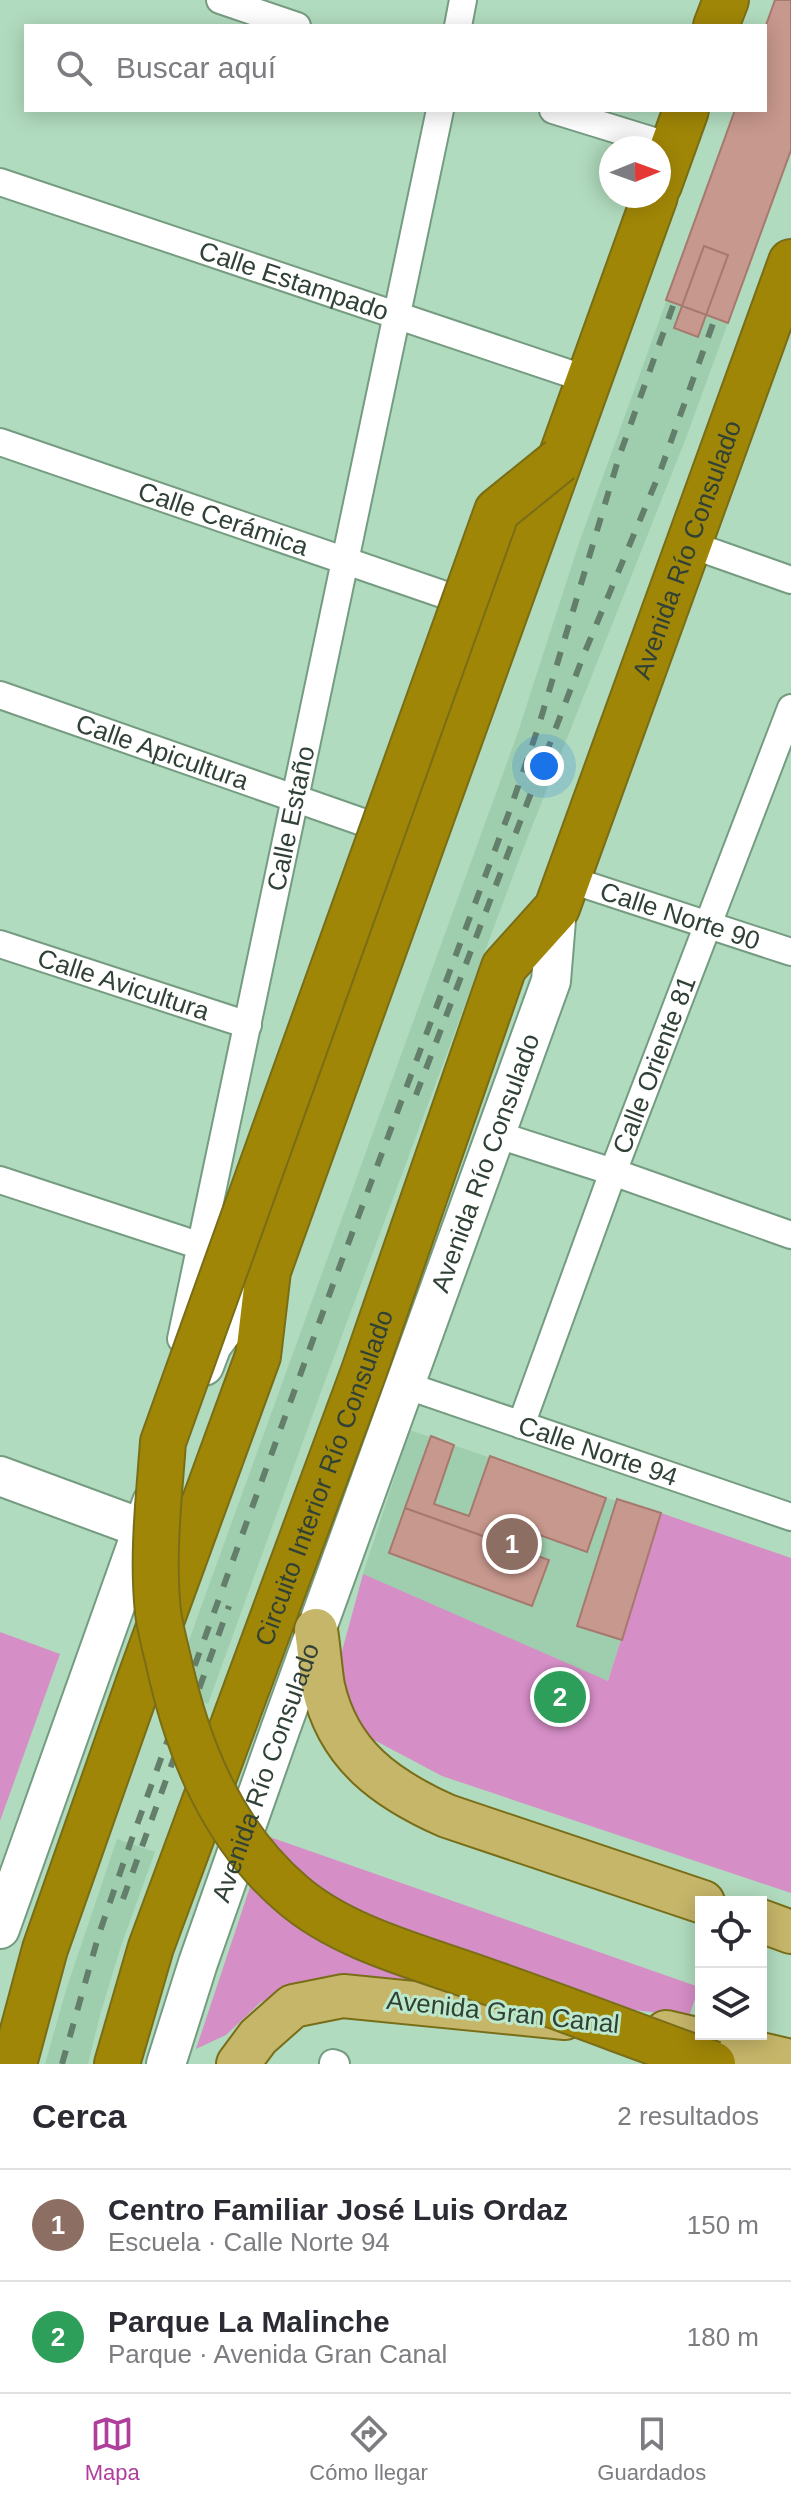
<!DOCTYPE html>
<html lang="es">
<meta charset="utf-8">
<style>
body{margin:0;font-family:Arial,sans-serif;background:#f7f7f7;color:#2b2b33}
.controls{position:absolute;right:24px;bottom:24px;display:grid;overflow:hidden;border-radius:0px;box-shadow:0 4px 20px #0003}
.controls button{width:72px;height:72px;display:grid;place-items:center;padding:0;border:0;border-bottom:2px solid #e1e1e2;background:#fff;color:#2b2b33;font:40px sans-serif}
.compass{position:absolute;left:599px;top:136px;width:72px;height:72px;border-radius:50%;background:#fff;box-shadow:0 4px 20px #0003;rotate:89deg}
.you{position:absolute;left:544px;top:766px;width:28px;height:28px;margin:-20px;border:6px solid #fff;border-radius:50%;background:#1a73e8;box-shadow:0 0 0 12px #1a73e833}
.badge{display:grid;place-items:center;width:52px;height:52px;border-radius:50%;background:#ae3f9d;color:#fff;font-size:26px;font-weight:700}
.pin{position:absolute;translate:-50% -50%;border:4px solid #fff;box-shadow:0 2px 8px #0006}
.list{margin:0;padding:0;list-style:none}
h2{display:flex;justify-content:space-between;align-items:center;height:104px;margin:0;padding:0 32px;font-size:34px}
h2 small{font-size:26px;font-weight:400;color:#7c7c81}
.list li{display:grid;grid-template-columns:52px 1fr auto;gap:24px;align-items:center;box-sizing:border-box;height:112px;padding:0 32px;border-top:2px solid #e1e1e2}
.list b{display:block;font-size:30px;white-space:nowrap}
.list p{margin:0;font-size:26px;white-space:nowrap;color:#7c7c81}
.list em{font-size:26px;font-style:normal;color:#7c7c81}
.icon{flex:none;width:44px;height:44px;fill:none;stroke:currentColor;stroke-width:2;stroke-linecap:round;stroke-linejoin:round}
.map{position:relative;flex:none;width:791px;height:2064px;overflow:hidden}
.search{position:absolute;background:#fff;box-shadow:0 4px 20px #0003;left:24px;right:24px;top:24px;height:88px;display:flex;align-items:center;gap:20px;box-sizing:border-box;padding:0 28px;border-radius:0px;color:#7c7c81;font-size:30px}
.sheet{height:328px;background:#fff}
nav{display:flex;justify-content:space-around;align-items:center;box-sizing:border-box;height:112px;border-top:2px solid #e1e1e2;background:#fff;font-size:22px;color:#7c7c81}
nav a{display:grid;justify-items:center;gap:4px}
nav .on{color:#ae3f9d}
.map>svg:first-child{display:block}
.built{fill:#9fceae}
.green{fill:#d68ec7}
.building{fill:#c7988d;stroke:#a6796e;stroke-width:2}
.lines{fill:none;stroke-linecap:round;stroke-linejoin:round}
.street-casing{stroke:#759c81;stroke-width:30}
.secondary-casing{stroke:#759c81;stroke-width:42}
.primary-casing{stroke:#796e17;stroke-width:46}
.highway-casing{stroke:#796e17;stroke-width:48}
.street{stroke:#fff;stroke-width:26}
.secondary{stroke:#fff;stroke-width:38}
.primary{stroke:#c6b66a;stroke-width:42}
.highway{stroke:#a08607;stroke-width:44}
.rail{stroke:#637e6b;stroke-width:6;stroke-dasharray:14 14;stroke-linecap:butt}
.highway-bridge-casing{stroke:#796e17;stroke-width:48;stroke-linecap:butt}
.highway-bridge{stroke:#a08607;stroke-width:44}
.labels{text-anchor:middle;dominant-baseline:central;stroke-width:6;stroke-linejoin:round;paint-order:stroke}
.street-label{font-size:26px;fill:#304136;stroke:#bee8cb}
</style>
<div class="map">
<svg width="791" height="2064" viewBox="0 0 791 2064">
<rect width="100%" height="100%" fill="#b1dbbe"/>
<path class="built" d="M775 0 791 150 686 438 520 857 318 1400 208 1704 171 1690 517 735 579 543 735 110H765V28Z
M410 1430 606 1498 661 1513 608 1681 379 1600 363 1574Z
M117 1839 155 1852 121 1946 100 2015 88 2064H45L66 1990Z"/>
<path class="green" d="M661 1513 791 1558V1893L442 1776 325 1714 363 1574 608 1681Z
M0 1632 60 1654 0 1821Z
M267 1836 699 1987 689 2016 335 1978 292 1988 261 2002 226 2035 196 2049Z"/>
<path class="building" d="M775 0H791V150L728 323 666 300 735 110H765V28Z
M704 246 728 255 698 337 674 328Z
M431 1436 454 1445 434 1504 469 1516 490 1456 606 1498 587 1552 506 1523 500 1542 405 1508Z
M617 1499 661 1513 622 1640 577 1626Z
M405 1508 549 1560 532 1606 389 1553Z"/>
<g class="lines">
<defs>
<g id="street">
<path d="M220 0 297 26"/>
<path d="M458 26 463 0"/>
<path d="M553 110 673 147"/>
<path id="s1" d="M0 182 589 380"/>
<path id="s2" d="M0 442 448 596"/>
<path d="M689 544 791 580"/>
<path id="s3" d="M0 695 371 825"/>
<path id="s4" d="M568 879 791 952"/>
<path id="s5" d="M0 944 248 1025"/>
<path d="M495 1134 613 1172 791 1235"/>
<path d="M0 1180 201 1246"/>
<path id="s6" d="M181 1339 440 110"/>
<path id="s7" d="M405 1385 791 1517"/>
<path id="s8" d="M521 1425 613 1172 791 708"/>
<path d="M333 2063 336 2064"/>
</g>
<g id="secondary">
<path d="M204 1366 212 1345 268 1271"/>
<path d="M0 1476 141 1528"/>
<path d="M0 1929 152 1502"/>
<path id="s9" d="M166 2064 198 1963 280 1730 551 981 557 908"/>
</g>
<path id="primary" d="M316 1630C319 1649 320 1668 323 1686 338 1755 386 1789 447 1816L703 1902
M761 1921 791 1932
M666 2032 791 2061
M238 2064 258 2037 293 2006 343 1996 565 2018"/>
<g id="highway">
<path d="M716 26 726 0"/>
<path d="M659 185 686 110"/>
<path d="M14 2064 45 1949 140 1679 258 1356 268 1271 655 196"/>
<path id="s10" d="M117 2064 151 1947 364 1371 504 967 557 908 791 262"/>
</g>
</defs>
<use href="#street" class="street-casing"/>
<use href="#secondary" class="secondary-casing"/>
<use href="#primary" class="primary-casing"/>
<use href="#highway" class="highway-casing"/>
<use href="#street" class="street"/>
<use href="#secondary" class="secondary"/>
<use href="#primary" class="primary"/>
<use href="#highway" class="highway"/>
<path class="rail" d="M416 1095 584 654 660 472 715 318
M123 1899 229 1606
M62 2064 99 1934 130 1844 335 1279 511 807 538 728 619 457 674 303"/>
<defs>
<path id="highway-bridge" d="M560 460 497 511 163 1442C159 1498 152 1555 158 1612 160 1627 164 1643 168 1659 187 1748 222 1835 293 1895 343 1938 419 1957 480 1979 558 2006 635 2036 713 2064"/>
</defs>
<use href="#highway-bridge" class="highway-bridge-casing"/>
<use href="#highway-bridge" class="highway-bridge"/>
</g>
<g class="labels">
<g class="street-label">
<text stroke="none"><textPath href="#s1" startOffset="310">Calle Estampado</textPath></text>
<text stroke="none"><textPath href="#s2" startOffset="236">Calle Cerámica</textPath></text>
<text stroke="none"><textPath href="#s10" startOffset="1624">Avenida Río Consulado</textPath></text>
<text stroke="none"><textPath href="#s3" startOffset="172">Calle Apicultura</textPath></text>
<text stroke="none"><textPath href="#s6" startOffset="532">Calle Estaño</textPath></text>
<text stroke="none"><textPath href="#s4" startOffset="118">Calle Norte 90</textPath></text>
<text stroke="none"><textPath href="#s5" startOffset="130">Calle Avicultura</textPath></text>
<text stroke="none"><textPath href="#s8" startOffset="384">Calle Oriente 81</textPath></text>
<text stroke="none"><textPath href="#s9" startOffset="956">Avenida Río Consulado</textPath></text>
<text stroke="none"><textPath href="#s7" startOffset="204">Calle Norte 94</textPath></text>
<text stroke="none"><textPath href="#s10" startOffset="622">Circuito Interior Río Consulado</textPath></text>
<text stroke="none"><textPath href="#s9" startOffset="308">Avenida Río Consulado</textPath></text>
<text transform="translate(503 2012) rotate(6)">Avenida Gran Canal</text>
</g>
</g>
</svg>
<div class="controls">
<button><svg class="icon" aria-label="locate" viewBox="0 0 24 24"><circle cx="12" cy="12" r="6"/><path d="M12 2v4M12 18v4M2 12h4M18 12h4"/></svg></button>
<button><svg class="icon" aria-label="layers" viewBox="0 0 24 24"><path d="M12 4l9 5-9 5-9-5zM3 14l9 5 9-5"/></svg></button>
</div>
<svg class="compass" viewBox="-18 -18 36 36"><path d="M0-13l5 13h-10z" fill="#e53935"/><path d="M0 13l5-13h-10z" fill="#7c7c81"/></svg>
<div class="you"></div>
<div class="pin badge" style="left:512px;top:1544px;background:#8d6e63">1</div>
<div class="pin badge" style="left:560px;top:1697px;background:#2e9e5b">2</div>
<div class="search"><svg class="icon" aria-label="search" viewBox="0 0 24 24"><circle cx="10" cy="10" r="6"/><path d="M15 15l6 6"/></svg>Buscar aquí</div>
</div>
<section class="sheet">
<h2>Cerca<small>2 resultados</small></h2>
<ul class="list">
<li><span class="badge" style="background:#8d6e63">1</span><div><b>Centro Familiar José Luis Ordaz</b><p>Escuela · Calle Norte 94</p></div><em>150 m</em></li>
<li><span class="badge" style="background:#2e9e5b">2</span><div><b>Parque La Malinche</b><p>Parque · Avenida Gran Canal</p></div><em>180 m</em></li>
</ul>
</section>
<nav>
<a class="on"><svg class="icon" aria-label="map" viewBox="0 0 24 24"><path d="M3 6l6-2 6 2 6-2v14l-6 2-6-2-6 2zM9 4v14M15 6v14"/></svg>Mapa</a>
<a><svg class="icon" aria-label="directions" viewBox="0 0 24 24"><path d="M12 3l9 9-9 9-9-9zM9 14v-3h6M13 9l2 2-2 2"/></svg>Cómo llegar</a>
<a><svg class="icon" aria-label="saved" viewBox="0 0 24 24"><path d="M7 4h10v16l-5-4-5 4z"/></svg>Guardados</a>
</nav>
